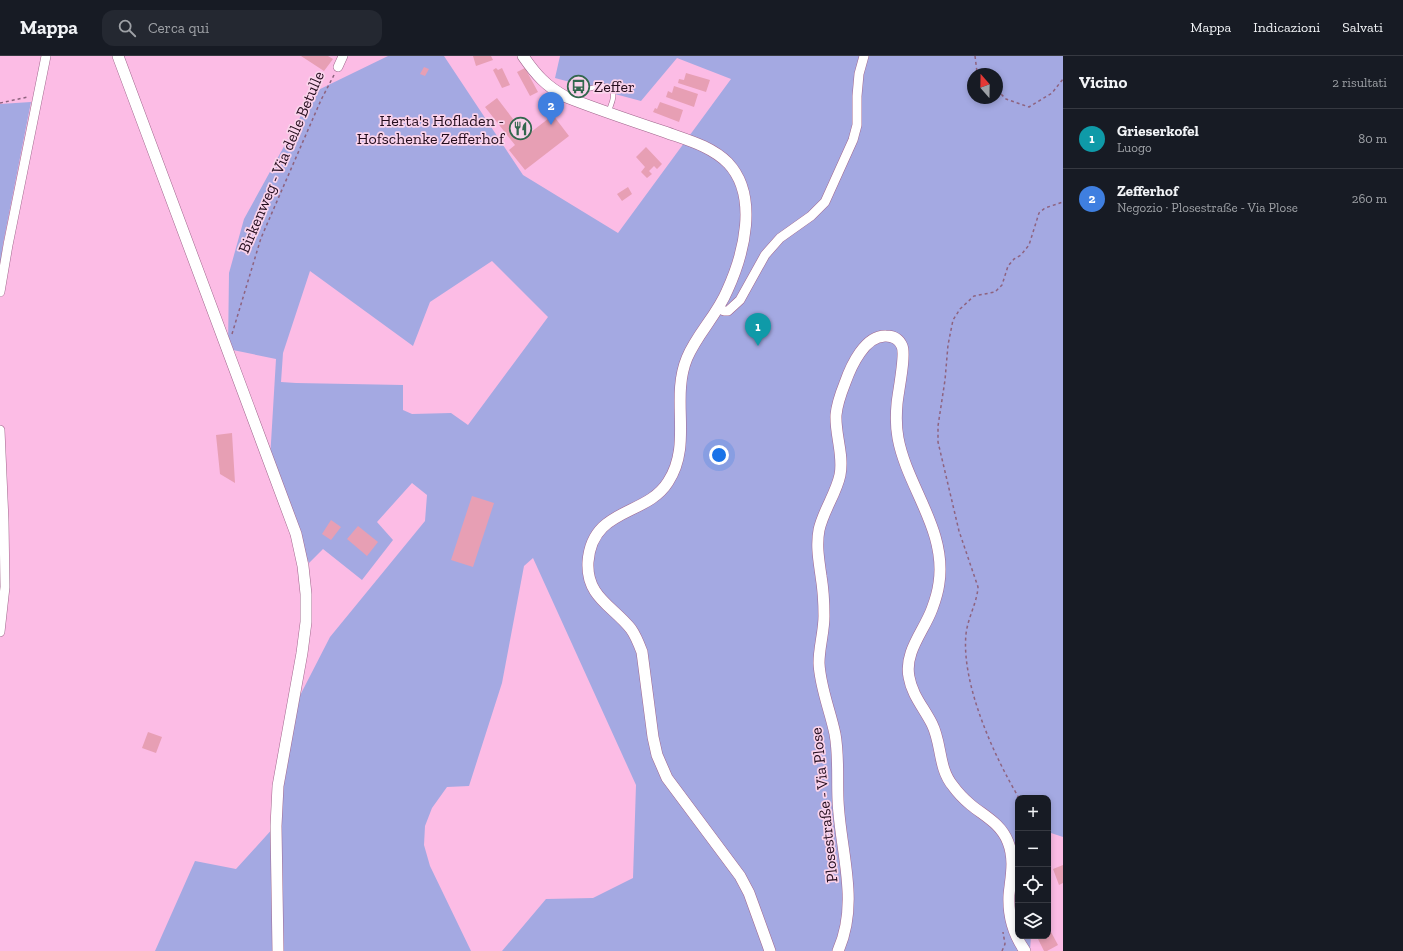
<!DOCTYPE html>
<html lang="it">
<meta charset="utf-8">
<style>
body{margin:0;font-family:"Zilla Slab",serif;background:#242831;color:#f1f3f6}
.controls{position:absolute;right:12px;bottom:12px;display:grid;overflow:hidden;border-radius:8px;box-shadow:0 2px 6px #0003}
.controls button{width:36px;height:36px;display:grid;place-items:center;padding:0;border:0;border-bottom:1px solid #363941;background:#171b24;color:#f1f3f6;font:20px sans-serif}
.compass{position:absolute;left:967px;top:12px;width:36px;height:36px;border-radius:50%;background:#171b24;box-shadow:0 2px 6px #0003;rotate:340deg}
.you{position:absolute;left:719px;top:399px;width:14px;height:14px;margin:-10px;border:3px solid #fff;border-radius:50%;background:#1a73e8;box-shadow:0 0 0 6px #1a73e833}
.badge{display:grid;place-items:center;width:26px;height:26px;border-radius:50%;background:#db2777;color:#fff;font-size:13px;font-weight:700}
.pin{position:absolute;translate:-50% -33px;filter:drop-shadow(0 1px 2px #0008)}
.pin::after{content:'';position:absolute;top:21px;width:14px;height:12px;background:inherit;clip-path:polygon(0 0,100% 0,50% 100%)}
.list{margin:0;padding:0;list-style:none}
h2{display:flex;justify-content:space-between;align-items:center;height:52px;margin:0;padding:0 16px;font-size:17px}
h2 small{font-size:13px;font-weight:400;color:#9ea1a6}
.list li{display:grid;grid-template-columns:26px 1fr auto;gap:12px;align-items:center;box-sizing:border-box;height:60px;padding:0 16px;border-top:1px solid #363941}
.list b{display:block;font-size:15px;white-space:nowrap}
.list p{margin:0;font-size:13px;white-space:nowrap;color:#9ea1a6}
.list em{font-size:13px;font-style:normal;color:#9ea1a6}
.icon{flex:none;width:22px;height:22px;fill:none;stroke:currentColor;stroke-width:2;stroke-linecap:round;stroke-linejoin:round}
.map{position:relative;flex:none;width:1063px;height:895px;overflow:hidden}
header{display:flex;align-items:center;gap:24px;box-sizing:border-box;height:56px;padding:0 20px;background:#171b24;border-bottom:1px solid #363941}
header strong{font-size:19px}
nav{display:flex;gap:22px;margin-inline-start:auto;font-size:14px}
.search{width:280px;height:36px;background:#242831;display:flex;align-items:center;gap:10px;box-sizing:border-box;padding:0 14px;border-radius:12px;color:#9ea1a6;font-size:15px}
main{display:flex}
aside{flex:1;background:#171b24}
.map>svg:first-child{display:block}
.green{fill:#a4a9e2;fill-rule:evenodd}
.building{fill:#e79fb4}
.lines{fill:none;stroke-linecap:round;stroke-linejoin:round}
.service-casing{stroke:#a0668c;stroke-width:5.5}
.minor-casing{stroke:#a0668c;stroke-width:10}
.tertiary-casing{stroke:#a0668c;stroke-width:12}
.path{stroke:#8e637f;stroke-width:1.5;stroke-dasharray:3 3;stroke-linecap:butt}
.service{stroke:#fff;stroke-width:4.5}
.minor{stroke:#fff;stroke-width:9}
.tertiary{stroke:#fff;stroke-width:11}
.labels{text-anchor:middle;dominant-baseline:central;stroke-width:3.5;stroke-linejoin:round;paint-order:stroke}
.poi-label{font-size:16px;fill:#240d1d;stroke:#fad3eb;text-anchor:start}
.street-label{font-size:16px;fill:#240d1d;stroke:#fad3eb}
</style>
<header>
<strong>Mappa</strong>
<div class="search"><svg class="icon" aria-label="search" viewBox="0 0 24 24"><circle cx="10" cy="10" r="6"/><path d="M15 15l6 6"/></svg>Cerca qui</div>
<nav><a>Mappa</a><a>Indicazioni</a><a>Salvati</a></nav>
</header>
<main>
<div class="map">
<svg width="1063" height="895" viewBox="0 0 1063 895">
<rect width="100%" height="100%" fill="#fcbce5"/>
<path class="green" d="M388 0H444L523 119 618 177 731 23 677 2 641 45 555 22 560 0H1063V781L1048 776V742H1018V880H1031L1030 895H502L546 843 593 842 633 822 636 729 533 502 524 510 502 627 469 730 447 731 432 752 425 770 424 789 430 810 471 895H155L195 805 236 813 275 770 290 659 330 581 425 465 427 439 412 427 377 466 393 484 362 524 323 493 309 507 269 420 276 303 228 293 229 217 244 163 314 36ZM973 18H997V42H973ZM492 205 548 261 468 369 451 357 412 358 403 354V329L296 327 281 326 283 297 310 215 413 290 430 246Z
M31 46 3 188 0 211V48Z"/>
<path class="building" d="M301 0H328L333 3 324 15Z
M473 0H491L493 4 476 10Z
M424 11 429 13 425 20 420 18Z
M496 12 498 14 502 12 510 29 502 32 493 14Z
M525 12 538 36 530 40 517 16Z
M686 17 710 24 706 36 678 27 679 23 684 24Z
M674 30 698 38 694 51 666 41 668 35 672 37Z
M497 42 526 80 553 59 569 80 525 114 509 94 515 89 485 51Z
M660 46 683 54 679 66 653 56 655 52 657 53Z
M646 91 662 108 657 113 654 110 649 115 652 118 647 122 641 116 645 111 636 101Z
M628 131 632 138 622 145 617 138Z
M232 377 235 427 220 418 216 379Z
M472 440 494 447 473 511 451 504Z
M331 464 341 471 331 484 322 478Z
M358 470 378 486 367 500 347 483Z
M148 676 162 681 156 697 142 692Z
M1063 809V827L1059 829 1053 813Z
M1051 876 1058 889 1047 895H1044L1038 883 1044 880H1048V878Z"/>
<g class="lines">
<defs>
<path id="service" d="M571 43 574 37C594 31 626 19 608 56"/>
<path id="minor" d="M338 11 343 0
M0 236 8 189 46 0
M718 252 724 255H728L740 244 765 199 780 182 811 160 825 146 853 84 857 69V40L859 18 864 0
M0 374 4 465 5 531 0 576"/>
<path id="tertiary" d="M118 0 296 478 303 510 306 538V566L302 597 278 730 276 770 278 895
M523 0C536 19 546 30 566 41 599 54 632 65 665 76 687 84 711 90 728 107 759 140 744 198 727 235 717 259 697 278 687 302 670 343 693 388 668 426 646 461 592 451 588 506 586 541 613 550 631 573 636 580 639 588 642 596L653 681 657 699 667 722 740 820 749 837 770 895
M838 895C860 846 840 795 838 744 837 722 839 700 835 678 830 654 820 631 819 607 819 591 824 576 824 560 824 548 823 532 821 520 819 505 816 490 819 474 823 455 836 438 840 419 844 399 835 379 836 359 837 348 841 337 845 327 851 310 865 279 886 280 893 280 899 283 902 290 906 299 898 336 897 348 896 359 896 371 898 382 907 431 947 474 939 527 938 535 935 545 932 553 924 575 904 596 909 621 912 639 924 652 932 668 942 688 938 712 953 730 958 737 965 744 971 749 986 761 1001 768 1008 786 1015 804 1011 820 1009 839 1008 859 1013 878 1025 895"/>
</defs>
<use href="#service" class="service-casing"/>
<use href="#minor" class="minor-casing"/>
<use href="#tertiary" class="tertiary-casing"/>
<path class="path" d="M975 0 977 16 980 18
M997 34 1006 43 1029 51 1052 37 1063 23
M0 47 28 41
M232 278 261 182 321 44 334 19
M1019 742C994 700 961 628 966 578 968 561 977 547 978 531L959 475 938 386V370L945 324 948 289 953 264 960 253 974 240 995 236 1002 229 1008 210 1014 203 1021 199 1029 189 1039 157 1045 152 1063 146
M1002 895 1005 888 1003 876"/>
<use href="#service" class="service"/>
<use href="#minor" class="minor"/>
<use href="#tertiary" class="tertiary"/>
</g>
<defs>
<symbol id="bus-ring" viewBox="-11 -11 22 22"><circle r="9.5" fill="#fad3eb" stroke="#32674d" stroke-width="1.5"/><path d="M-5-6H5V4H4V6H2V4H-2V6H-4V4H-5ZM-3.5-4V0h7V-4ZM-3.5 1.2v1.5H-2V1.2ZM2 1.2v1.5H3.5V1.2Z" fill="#32674d"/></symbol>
<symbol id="restaurant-ring" viewBox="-11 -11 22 22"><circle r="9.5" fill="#fad3eb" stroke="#32674d" stroke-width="1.5"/><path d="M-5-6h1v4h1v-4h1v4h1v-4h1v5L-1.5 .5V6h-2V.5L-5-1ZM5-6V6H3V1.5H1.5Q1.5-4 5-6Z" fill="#32674d"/></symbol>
</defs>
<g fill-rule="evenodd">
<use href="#bus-ring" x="566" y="18" width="25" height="25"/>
<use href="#restaurant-ring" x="508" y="60" width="25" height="25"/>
</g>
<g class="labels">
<g class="poi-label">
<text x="594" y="30">Zeffer</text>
<text x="504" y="64" text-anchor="end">Herta's Hofladen -<tspan x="504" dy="18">Hofschenke Zefferhof</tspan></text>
</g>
<g class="street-label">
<text transform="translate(281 106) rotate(-67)">Birkenweg - Via delle Betulle</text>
<text transform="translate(824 749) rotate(-96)">Plosestraße - Via Plose</text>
</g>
</g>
</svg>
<div class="controls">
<button>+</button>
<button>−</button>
<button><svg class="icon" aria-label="locate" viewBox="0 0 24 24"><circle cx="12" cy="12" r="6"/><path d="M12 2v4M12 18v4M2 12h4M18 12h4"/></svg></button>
<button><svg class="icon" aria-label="layers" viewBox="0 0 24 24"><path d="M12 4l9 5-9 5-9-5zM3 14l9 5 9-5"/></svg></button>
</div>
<svg class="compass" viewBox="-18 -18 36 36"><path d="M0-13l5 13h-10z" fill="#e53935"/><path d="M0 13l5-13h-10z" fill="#9ea1a6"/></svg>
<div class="you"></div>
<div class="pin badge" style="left:758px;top:290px;background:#0f9aa8">1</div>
<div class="pin badge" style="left:551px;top:69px;background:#3f7fe0">2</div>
</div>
<aside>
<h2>Vicino<small>2 risultati</small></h2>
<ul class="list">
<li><span class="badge" style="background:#0f9aa8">1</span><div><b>Grieserkofel</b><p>Luogo</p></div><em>80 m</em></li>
<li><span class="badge" style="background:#3f7fe0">2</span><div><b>Zefferhof</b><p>Negozio · Plosestraße - Via Plose</p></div><em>260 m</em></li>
</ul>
</aside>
</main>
